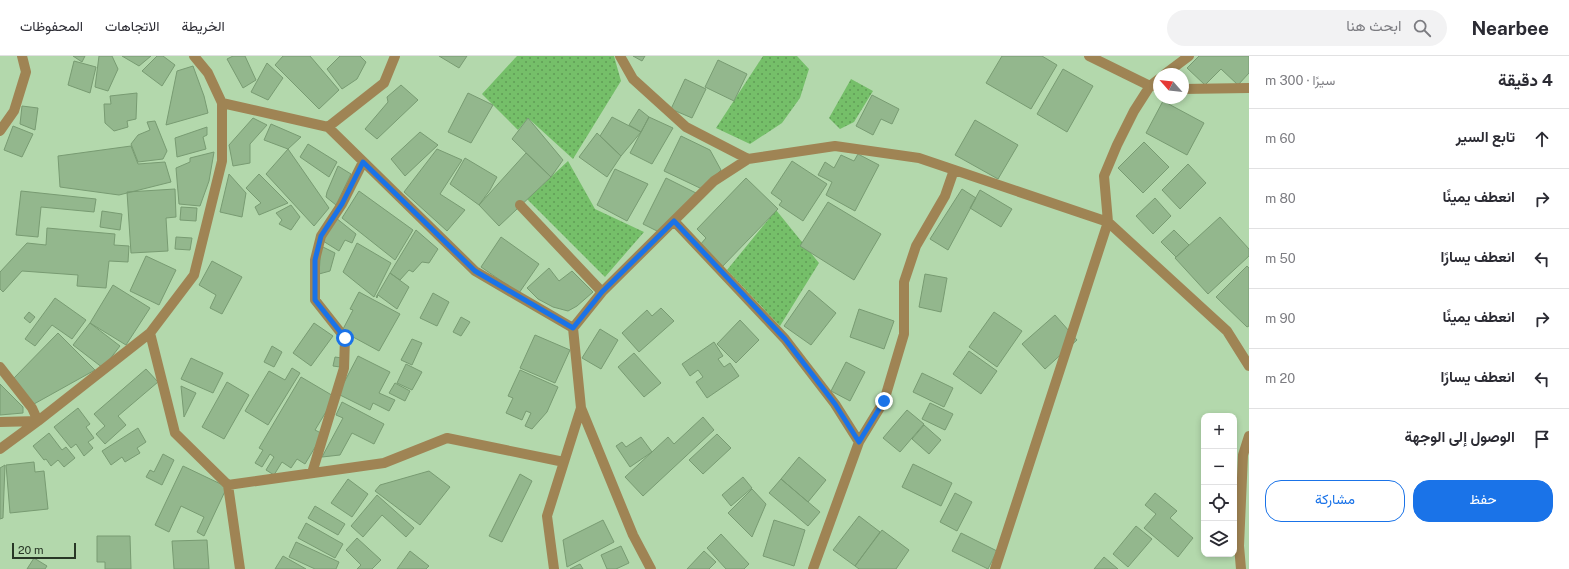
<!DOCTYPE html>
<html lang="ar">
<meta charset="utf-8">
<style>
body{margin:0;font-family:"Public Sans",Vazirmatn,sans-serif;background:#f2f2f3;color:#2b2b33;direction:rtl}
.controls{position:absolute;right:12px;bottom:12px;display:grid;overflow:hidden;border-radius:8px;box-shadow:0 2px 6px #0003}
.controls button{width:36px;height:36px;display:grid;place-items:center;padding:0;border:0;border-bottom:1px solid #e1e1e2;background:#fff;color:#2b2b33;font:20px sans-serif}
.compass{position:absolute;left:1153px;top:12px;width:36px;height:36px;border-radius:50%;background:#fff;box-shadow:0 2px 6px #0003;rotate:297deg}
.scale{position:absolute;left:12px;bottom:10px;width:64px;box-sizing:border-box;padding-left:4px;border:2px solid #283726;border-top:0;font-size:11px;line-height:14px;white-space:nowrap;color:#283726;-webkit-text-stroke:3px #b3d8ac;paint-order:stroke}
.stop{position:absolute;width:12px;height:12px;margin:-9px;border:3px solid #1a73e8;border-radius:50%;background:#fff}
.stop.end{background:#1a73e8;border-color:#fff;box-shadow:0 1px 4px #0008}
.list{margin:0;padding:0;list-style:none}
h2{display:flex;justify-content:space-between;align-items:center;height:52px;margin:0;padding:0 16px;font-size:17px}
h2 small{font-size:13px;font-weight:400;color:#7c7c81}
.list li{display:grid;grid-template-columns:26px 1fr auto;gap:12px;align-items:center;box-sizing:border-box;height:60px;padding:0 16px;border-top:1px solid #e1e1e2}
.list b{display:block;font-size:15px;white-space:nowrap}
.list em{font-size:13px;font-style:normal;color:#7c7c81}
.actions{display:flex;gap:8px;padding:12px 16px}
.actions a{flex:1;padding:9px 0;border:1px solid #1a73e8;border-radius:16px;text-align:center;font-size:14px;color:#1a73e8}
.actions .main{background:#1a73e8;color:#fff}
.icon{flex:none;width:22px;height:22px;fill:none;stroke:currentColor;stroke-width:2;stroke-linecap:round;stroke-linejoin:round}
.map{position:relative;flex:none;width:1249px;height:513px;overflow:hidden;direction:ltr}
header{display:flex;align-items:center;gap:24px;box-sizing:border-box;height:56px;padding:0 20px;background:#fff;border-bottom:1px solid #e1e1e2}
header strong{font-size:19px}
nav{display:flex;gap:22px;margin-inline-start:auto;font-size:14px}
.search{width:280px;height:36px;background:#f2f2f3;display:flex;align-items:center;gap:10px;box-sizing:border-box;padding:0 14px;border-radius:22px;color:#7c7c81;font-size:15px}
main{display:flex}
aside{flex:1;background:#fff}
.map>svg:first-child{display:block}
.grass{fill:url(#grass-dots)}
.building{fill:#93b78d;stroke:#789b72}
.lines{fill:none;stroke-linecap:round;stroke-linejoin:round}
.minor{stroke:#9f8454;stroke-width:10}
.route{stroke:#1a73e8;stroke-width:5}
</style>
<header>
<strong>Nearbee</strong>
<div class="search"><svg class="icon" aria-label="search" viewBox="0 0 24 24"><circle cx="10" cy="10" r="6"/><path d="M15 15l6 6"/></svg>ابحث هنا</div>
<nav><a>الخريطة</a><a>الاتجاهات</a><a>المحفوظات</a></nav>
</header>
<main>
<aside>
<h2>4 دقيقة<small>سيرًا · 300 m</small></h2>
<ul class="list">
<li><svg class="icon" aria-label="ahead" viewBox="0 0 24 24"><path d="M12 20V5M6 11l6-6 6 6"/></svg><div><b>تابع السير</b></div><em>60 m</em></li>
<li><svg class="icon" aria-label="right" viewBox="0 0 24 24"><path d="M7 20v-9h11M14 6l5 5-5 5"/></svg><div><b>انعطف يمينًا</b></div><em>80 m</em></li>
<li><svg class="icon" aria-label="left" viewBox="0 0 24 24"><path d="M17 20v-9H6M10 6l-5 5 5 5"/></svg><div><b>انعطف يسارًا</b></div><em>50 m</em></li>
<li><svg class="icon" aria-label="right" viewBox="0 0 24 24"><path d="M7 20v-9h11M14 6l5 5-5 5"/></svg><div><b>انعطف يمينًا</b></div><em>90 m</em></li>
<li><svg class="icon" aria-label="left" viewBox="0 0 24 24"><path d="M17 20v-9H6M10 6l-5 5 5 5"/></svg><div><b>انعطف يسارًا</b></div><em>20 m</em></li>
<li><svg class="icon" aria-label="arrive" viewBox="0 0 24 24"><path d="M6 21V4h12l-3 4 3 4H6"/></svg><div><b>الوصول إلى الوجهة</b></div></li>
</ul>
<div class="actions"><a class="main">حفظ</a><a>مشاركة</a></div>
</aside>
<div class="map">
<svg width="1249" height="513" viewBox="0 0 1249 513">
<defs>
<pattern id="grass-dots" width="8" height="8" patternUnits="userSpaceOnUse"><rect width="8" height="8" fill="#75bf69"/><path d="M2 2h.1M6 6h.1" fill="none" stroke="#609c56" stroke-width="1.8" stroke-linecap="round"/></pattern>
</defs>
<rect width="100%" height="100%" fill="#b3d8ac"/>
<path class="grass" d="M517 0H614L621 25 573 103 528 62 518 74 482 38Z
M763 0H797L809 13 800 42 782 67 750 88 716 72Z
M851 23 873 35 854 66 840 73 829 62Z
M568 105 595 153 644 176 605 221 527 143Z
M776 154 819 207 780 270 727 214Z"/>
<path class="building" d="M73 0H85L82 6Z
M99 0H112L118 13 108 35 95 31Z
M122 0H151L139 10Z
M157 0H163L175 9 162 30 142 15Z
M233 0H245L256 24 243 32 227 3Z
M283 0H310L339 34 319 53 275 9Z
M340 0H360L366 6 357 23 342 33 327 13Z
M439 0H467L459 12Z
M633 0H645L642 5Z
M1002 0H1042L1057 9 1031 53 986 27Z
M1199 0H1249V17L1238 29 1221 13 1205 29 1187 12Z
M718 4 747 18 734 45 705 31Z
M74 5 96 11 90 37 68 29Z
M267 7 283 22 268 44 251 36Z
M193 10 204 40 208 57 166 69 177 15Z
M1063 13 1093 30 1067 76 1037 58Z
M685 23 706 33 692 62 671 53Z
M401 29 418 44 377 83 365 73 388 46 387 41Z
M137 37 136 63 127 65 128 71 114 75 105 67 104 48H111L110 40Z
M468 37 493 49 471 87 448 76Z
M872 39 899 53 892 68 881 63 873 79 856 70Z
M1163 45 1204 67 1187 99 1146 77Z
M22 50 38 52 35 74 20 68Z
M639 53 649 61 641 76 629 69Z
M612 61 641 76 621 100 600 80Z
M649 61 673 72 652 108 630 97Z
M253 62 267 69 250 88V107L233 110 229 89Z
M528 62 563 104 551 121 512 83Z
M975 64 1018 89 998 123 955 99Z
M155 65 167 95 163 103 138 106 131 88 138 79 150 74 147 66Z
M271 68 301 81 288 93 264 84Z
M13 70 33 78 22 101 4 94Z
M207 71V79L203 81 206 93 177 101 175 82Z
M420 76 438 89 405 120 391 103Z
M597 77 621 100 607 121 579 101Z
M681 80 710 94 721 114 702 133 664 115Z
M1144 86 1169 111 1143 137 1118 112Z
M308 88 337 106 329 121 300 101Z
M131 90 138 108 165 106 171 126 119 139 60 131 58 100Z
M288 93 329 152 314 170 266 118Z
M437 93 462 104 440 138 465 154 447 175 404 136Z
M214 96 209 125 200 150 179 148 176 112 190 106V102Z
M526 97 551 121 499 170 479 149Z
M858 98 879 109 855 155 826 139 832 126 818 119 825 106 834 112 841 99 854 105Z
M465 102 497 121 490 134 479 149 450 128Z
M792 105 827 128 803 165 779 149 782 145 771 137Z
M1188 108 1206 127 1180 153 1162 134Z
M338 110 351 118 336 149 326 141 327 136Z
M615 113 648 128 627 165 597 149Z
M229 118 246 137 242 161 220 156Z
M259 118 288 147 259 159 255 151 261 147 246 132Z
M666 122 698 138 659 176 643 168Z
M746 122 778 153 721 212 699 190 706 182 697 173Z
M175 133 176 161 166 162 168 195 131 197 127 136Z
M962 133 976 142 948 194 930 183Z
M980 134 1012 153 1001 171 970 152Z
M21 135 96 143 94 156 41 151 38 181 16 179Z
M359 135 413 174 395 204 342 162Z
M1155 142 1171 160 1153 178 1136 160Z
M828 146 881 178 854 224 800 190Z
M291 149 300 161 291 174 279 168 282 164 276 157Z
M181 151 197 152 196 165 180 164Z
M102 155 122 158 120 174 100 171Z
M1220 161 1249 193V200L1208 238 1175 202Z
M336 162 356 178 352 187 345 184 339 195 323 185Z
M47 172 115 178 114 189 129 190 128 206 109 205 106 232 77 230 78 219 22 215 3 236 0 233V216L27 187 46 189Z
M416 174 438 193 429 207 422 206 413 216 409 214 400 224 390 217Z
M1174 174 1189 189 1176 201 1161 186Z
M176 181 192 182 190 194 175 193Z
M501 181 539 208 519 237 481 211Z
M357 187 391 207 374 241 343 216Z
M321 190 335 197 330 215 319 218Z
M146 200 176 214 159 249 130 235Z
M212 205 242 221 222 258 210 252 216 239 199 229Z
M1247 210 1249 212V270L1247 271 1216 241Z
M549 212 559 225 572 215 593 236 577 250 568 255 553 251 538 243 527 232Z
M390 217 409 231 397 253 378 239 377 242 376 241Z
M925 218 947 222 941 256 919 251Z
M113 229 150 252 126 289 90 267Z
M809 234 836 257 811 289 784 270Z
M359 236 400 258 379 295 342 275 353 254 350 253Z
M433 237 449 246 437 270 420 262Z
M55 242 86 264 72 283 52 269 35 290 25 283Z
M661 252 674 265 639 296 622 277 647 254 652 260Z
M859 253 894 265 884 293 850 281Z
M29 256 35 261 30 267 24 262Z
M994 256 1022 275 997 311 969 291Z
M1055 259 1077 284 1045 313 1022 288Z
M461 261 470 266 461 280 453 276Z
M740 264 759 284 736 307 717 288Z
M90 267 120 290 103 312 73 289Z
M314 267 333 280 311 310 293 297Z
M600 273 618 284 601 313 582 302Z
M58 277 95 314 34 348 13 323Z
M535 279 570 294 555 327 520 312Z
M412 283 422 287 412 309 401 304Z
M714 286 723 300 718 303 724 311 730 307 739 320 707 342 696 326 703 321 698 314 690 320 682 308Z
M272 290 282 296 274 311 264 306Z
M969 295 997 315 981 338 953 318Z
M634 297 661 327 644 341 618 311Z
M358 300 390 316 379 337 395 344 389 355 373 347 370 354 338 338Z
M335 301 342 302 340 311 333 310Z
M191 302 223 317 213 337 181 323Z
M846 306 865 316 850 345 831 335Z
M406 308 422 316 412 334 397 327Z
M292 312 300 317 268 369 245 355 269 315 285 324Z
M146 313 158 326 118 360 126 369 105 388 96 378 105 370 94 358Z
M520 314 558 331 547 356 532 373 525 370 531 357 526 355 522 364 506 357 513 342 508 340Z
M922 317 953 332 944 351 913 336Z
M301 321 335 341 315 374 323 378 305 408 297 403 291 412 282 406 274 419 266 414 274 401 270 398 262 411 255 407 263 394 259 392Z
M227 326 249 339 224 383 202 371Z
M395 327 410 335 405 345 389 337Z
M0 328 23 351V357L0 359Z
M181 330 196 337 184 361Z
M342 346 384 368 374 388 352 377 340 399 322 401 343 362 336 359Z
M930 347 953 358 945 374 922 363Z
M78 352 90 368 86 371 94 382 88 386 93 392 84 400 76 388 71 392 54 371Z
M907 354 924 368 900 396 883 382Z
M703 361 714 374 643 440 625 421 668 381 674 388Z
M924 369 941 384 929 398 912 383Z
M138 372 146 386 137 392 140 397 125 406 122 401 111 409 102 395Z
M49 377 62 394 66 391 75 402 64 411 58 404 51 410 46 403 44 404 33 390Z
M717 378 731 392 703 418 689 404Z
M641 381 652 396 630 411 616 390 622 386 626 391Z
M163 398 174 404 162 429 146 421 150 414 154 416Z
M799 401 826 424 808 446 781 423Z
M34 406 35 416 44 415 48 453 10 457 6 409Z
M913 408 952 427 941 450 902 431Z
M5 409 3 462 0 463V412Z
M183 410 227 431 204 480 197 476 204 461 181 450 169 476 155 469Z
M429 415 450 431 420 469 375 435 380 429Z
M520 418 532 425 502 486 489 480Z
M743 421 752 432 731 450 722 439Z
M348 423 368 438 352 461 331 447Z
M781 423 820 456 808 470 769 437Z
M752 433 766 448 752 481 728 457Z
M955 437 972 446 957 475 940 466Z
M1155 437 1177 455 1170 462 1193 482 1178 501 1144 472 1156 458 1145 449Z
M377 439 414 472 406 481 382 459 363 481 351 470Z
M315 450 345 468 338 479 308 462Z
M859 460 880 476 855 510 833 494Z
M603 464 614 486 567 511 563 484Z
M774 464 805 474 794 510 763 500Z
M306 467 343 488 335 502 298 482Z
M1136 470 1152 483 1128 511 1113 498Z
M882 474 909 494 896 513H859L855 510Z
M961 477 997 495 988 513 952 495Z
M721 478 749 508 744 513H726L707 492Z
M97 480H130L131 513H105V506H97Z
M357 482 381 504 372 513H357L361 509 346 494Z
M207 484 209 513H174L172 485Z
M296 486 339 506 336 513H315L289 501Z
M621 490 629 507 616 513H607L601 499Z
M410 495 429 510 426 513H397Z
M704 495 716 506 709 513H687Z
M283 500 306 513H275Z
M1104 501 1118 513H1094Z
M34 502 47 510 45 513H27Z
M580 508 583 513H570Z"/>
<g class="lines">
<path class="minor" d="M620 0 633 23 686 71 748 103
M1089 0 1150 30H1156
M1165 18 1189 0
M1183 33 1249 32
M222 47 328 71 475 215 573 272
M328 71 384 27 395 0
M0 75 14 55 26 16 22 0
M520 149 602 236
M674 165 785 283 835 348 859 386
M150 277 175 377 228 429 240 513
M0 311 32 352 38 365 0 366
M581 352 633 479 651 513
M0 393 38 365 150 277 194 219 222 105V47L208 17 194 0
M312 417 344 312 345 282 315 244V204L321 180 342 148 363 106
M228 429 384 407 447 382 564 406
M554 513 547 460 581 352 573 272 602 236 714 125 748 103 835 90 919 102 1108 166 1227 275 1249 310
M813 513 859 386 884 345 904 278V226L916 190 945 140 954 114
M995 513 1108 166 1104 120 1117 89 1134 55 1150 30 1159 23
M1241 513 1239 490 1243 399 1249 380"/>
</g>
<g class="lines">
<path class="route" d="M345 282 315 244V204L321 180 342 148 363 106 475 215 573 272 602 236 674 165 785 283 835 348 859 386 884 345"/>
</g>
</svg>
<div class="controls">
<button>+</button>
<button>−</button>
<button><svg class="icon" aria-label="locate" viewBox="0 0 24 24"><circle cx="12" cy="12" r="6"/><path d="M12 2v4M12 18v4M2 12h4M18 12h4"/></svg></button>
<button><svg class="icon" aria-label="layers" viewBox="0 0 24 24"><path d="M12 4l9 5-9 5-9-5zM3 14l9 5 9-5"/></svg></button>
</div>
<svg class="compass" viewBox="-18 -18 36 36"><path d="M0-13l5 13h-10z" fill="#e53935"/><path d="M0 13l5-13h-10z" fill="#7c7c81"/></svg>
<div class="scale">20 m</div>
<div class="stop" style="left:345px;top:282px"></div>
<div class="stop end" style="left:884px;top:345px"></div>
</div>
</main>
